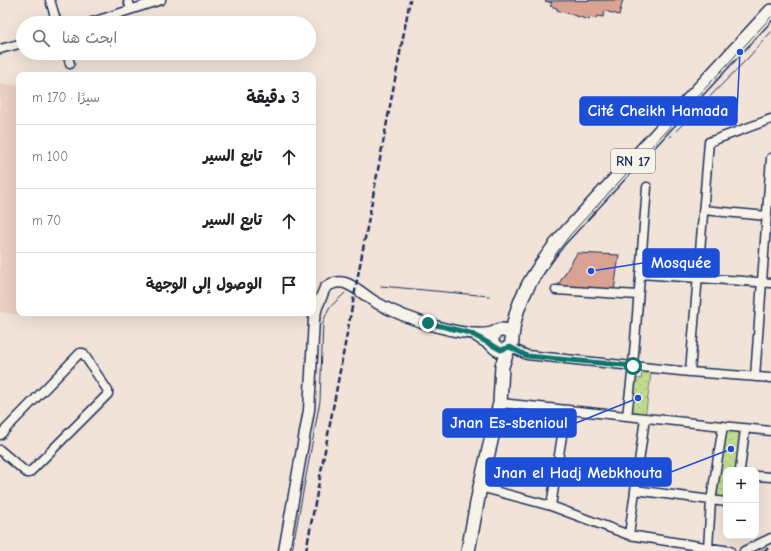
<!DOCTYPE html>
<html lang="ar">
<meta charset="utf-8">
<style>
body{margin:0;font-family:"Comic Neue","Playpen Sans Arabic",sans-serif;background:#f2f2f2;color:#202124;direction:rtl}
.controls{position:absolute;right:12px;bottom:12px;display:grid;overflow:hidden;border-radius:8px;box-shadow:0 4px 16px #0002}
.controls button{width:36px;height:36px;display:grid;place-items:center;padding:0;border:0;border-bottom:1px solid #e0e0e0;background:#fff;color:#202124;font:20px sans-serif}
.stop{position:absolute;width:12px;height:12px;margin:-9px;border:3px solid #0f766e;border-radius:50%;background:#fff}
.stop.end{background:#0f766e;border-color:#fff;box-shadow:0 1px 4px #0008}
.list{margin:0;padding:0;list-style:none}
h2{display:flex;justify-content:space-between;align-items:center;height:52px;margin:0;padding:0 16px;font-size:17px}
h2 small{font-size:13px;font-weight:400;color:#757577}
.list li{display:grid;grid-template-columns:26px 1fr auto;gap:12px;align-items:center;box-sizing:border-box;height:64px;padding:0 16px;border-top:1px solid #e0e0e0}
.list b{display:block;font-size:15px;white-space:nowrap}
.list em{font-size:13px;font-style:normal;color:#757577}
.icon{flex:none;width:22px;height:22px;fill:none;stroke:currentColor;stroke-width:2;stroke-linecap:round;stroke-linejoin:round}
.map{position:relative;flex:none;width:771px;height:551px;overflow:hidden;direction:ltr}
.search{position:absolute;background:#fff;box-shadow:0 4px 16px #0002;left:16px;top:16px;width:300px;height:44px;display:flex;align-items:center;gap:10px;box-sizing:border-box;padding:0 14px;border-radius:22px;color:#757577;font-size:15px}
.panel{position:absolute;background:#fff;box-shadow:0 4px 16px #0002;left:16px;top:72px;width:300px;height:244px;border-radius:8px;direction:rtl}
.map>svg:first-child{display:block}
.built{fill:#ead0c3}
.park{fill:url(#park-dots);stroke:#6e8578}
.building{fill:#daa293;stroke:#1b2f5e}
.lines{fill:none;stroke-linecap:round;stroke-linejoin:round}
.minor-casing{stroke:#1b2f5e;stroke-width:11}
.tertiary-casing{stroke:#1b2f5e;stroke-width:13}
.primary-casing{stroke:#1b2f5e;stroke-width:16}
.minor{stroke:#f7f3e8;stroke-width:8}
.tertiary{stroke:#f7f3e8;stroke-width:10}
.primary{stroke:#f7f3e8;stroke-width:13}
.tram{stroke:#1b2f5e;stroke-width:1}
.rail{stroke:#1b2f5e;stroke-width:2.5;stroke-dasharray:6 3;stroke-linecap:butt}
.route{stroke:#0f766e;stroke-width:5}
.labels{text-anchor:middle;dominant-baseline:central;stroke-width:3;stroke-linejoin:round;paint-order:stroke}
.shield{fill:#f7f3e8;stroke:#5d6a87;stroke-width:1}
.shield-label{font-size:14px;font-weight:bold;fill:#1b2f5e}
.leader{fill:none;stroke:#1d4ed8;stroke-width:1.5}
.callout-dot{fill:#1d4ed8;stroke:#f7f3e8;stroke-width:1.5}
.callout{fill:#1d4ed8;stroke:#1d4ed8;stroke-width:1.5}
.callout-label{font-size:16px;text-anchor:middle;font-weight:bold;fill:#fff}
</style>
<div class="map">
<svg width="771" height="551" viewBox="0 0 771 551">
<defs>
<pattern id="park-dots" width="8" height="8" patternUnits="userSpaceOnUse"><rect width="8" height="8" fill="#c2db91"/><path d="M2 2h.1M6 6h.1" fill="none" stroke="#a6bc7f" stroke-width="1.8" stroke-linecap="round"/></pattern>
</defs>
<rect width="100%" height="100%" fill="#f1e3d7"/>
<filter id="ink" filterUnits="userSpaceOnUse"><feTurbulence type="fractalNoise" baseFrequency=".025" numOctaves="2"/><feDisplacementMap in="SourceGraphic" scale="8" xChannelSelector="R" yChannelSelector="G"/><feConvolveMatrix kernelMatrix="1 2 1 2 8 2 1 2 1" color-interpolation-filters="sRGB"/></filter>
<g filter="url(#ink)">
<path class="built" d="M0 84 19 85V313H22L21 315 0 312Z"/>
<path class="park" d="M643 367H652L645 418 627 416 631 378 641 379Z
M723 426 745 429 740 470H726V502L711 501Z"/>
<path class="building" d="M623 0 619 15 605 11 603 17 597 16 596 19 590 17 589 20 557 10V8L550 6 552 3 545 1Z
M577 253 619 255 614 291 557 287Z"/>
<g class="lines">
<defs>
<path id="minor" d="M50 0 57 23
M128 0 131 9
M89 23 161 0
M0 49 23 43
M67 53 70 64
M703 210 767 216
M640 274 771 283
M556 290 638 295
M510 347 527 355 690 372 771 378
M690 372 709 142 771 119
M755 377 771 158
M500 403 771 431
M627 416 633 366 647 187
M0 435 80 353H83L108 391V394L29 473H27L0 450
M740 470 745 429
M756 476 771 477
M480 487 551 506 629 535 730 551
M635 490 726 502
M551 506 566 410
M629 535 645 418
M708 548 711 501 723 426
M744 551 771 538"/>
<path id="tertiary" d="M476 336 495 348
M284 551 309 410 314 319 317 307 325 288C331 283 338 281 345 283 357 287 366 297 377 303 402 317 470 342 497 331"/>
<path id="primary" d="M492 340a10 10 0 1 1 20 0a10 10 0 1 1-20 0Z
M512 337C515 298 537 269 560 239L771 11
M468 551 480 487 500 403 502 366 508 349"/>
</defs>
<use href="#minor" class="minor-casing"/>
<use href="#tertiary" class="tertiary-casing"/>
<use href="#primary" class="primary-casing"/>
<use href="#minor" class="minor"/>
<use href="#tertiary" class="tertiary"/>
<use href="#primary" class="primary"/>
<path class="tram" d="M670 137 748 58 771 32
M540 280 555 255 570 235 771 17
M381 286 489 296
M292 551 320 401 323 322 329 308 345 293"/>
<path class="rail" d="M306 551 410 0
M763 551 771 547"/>
</g>
</g>
<g class="lines" filter="url(#ink)">
<path class="route" d="M428 323 470 333 501 350 510 347 527 356 633 366"/>
</g>
<g class="labels">
<rect class="shield" x="611" y="149" width="44" height="24" rx="3"/>
<g class="shield-label">
<text x="633" y="161">RN 17</text>
</g>
</g>
<path class="leader" d="M740 52L737 111M591 271L643 263M638 398L576 423M731 449L671 472"/>
<g class="callout-dot">
<circle cx="740" cy="52" r="4"/>
<circle cx="591" cy="271" r="4"/>
<circle cx="638" cy="398" r="4"/>
<circle cx="731" cy="449" r="4"/>
</g>
<g class="callout">
<rect x="580" y="97" width="157" height="28" rx="4"/>
<rect x="643" y="249" width="76" height="28" rx="4"/>
<rect x="443" y="409" width="133" height="28" rx="4"/>
<rect x="486" y="458" width="185" height="28" rx="4"/>
</g>
<g class="callout-label">
<text x="658" y="116">Cité Cheikh Hamada</text>
<text x="681" y="268">Mosquée</text>
<text x="509" y="428">Jnan Es-sbenioul</text>
<text x="578" y="478">Jnan el Hadj Mebkhouta</text>
</g>
</svg>
<div class="controls">
<button>+</button>
<button>−</button>
</div>
<div class="stop" style="left:633px;top:366px"></div>
<div class="stop end" style="left:428px;top:323px"></div>
<div class="search"><svg class="icon" aria-label="search" viewBox="0 0 24 24"><circle cx="10" cy="10" r="6"/><path d="M15 15l6 6"/></svg>ابحث هنا</div>
<section class="panel">
<h2>3 دقيقة<small>سيرًا · 170 m</small></h2>
<ul class="list">
<li><svg class="icon" aria-label="ahead" viewBox="0 0 24 24"><path d="M12 20V5M6 11l6-6 6 6"/></svg><div><b>تابع السير</b></div><em>100 m</em></li>
<li><svg class="icon" aria-label="ahead" viewBox="0 0 24 24"><path d="M12 20V5M6 11l6-6 6 6"/></svg><div><b>تابع السير</b></div><em>70 m</em></li>
<li><svg class="icon" aria-label="arrive" viewBox="0 0 24 24"><path d="M6 21V4h12l-3 4 3 4H6"/></svg><div><b>الوصول إلى الوجهة</b></div></li>
</ul>
</section>
</div>
